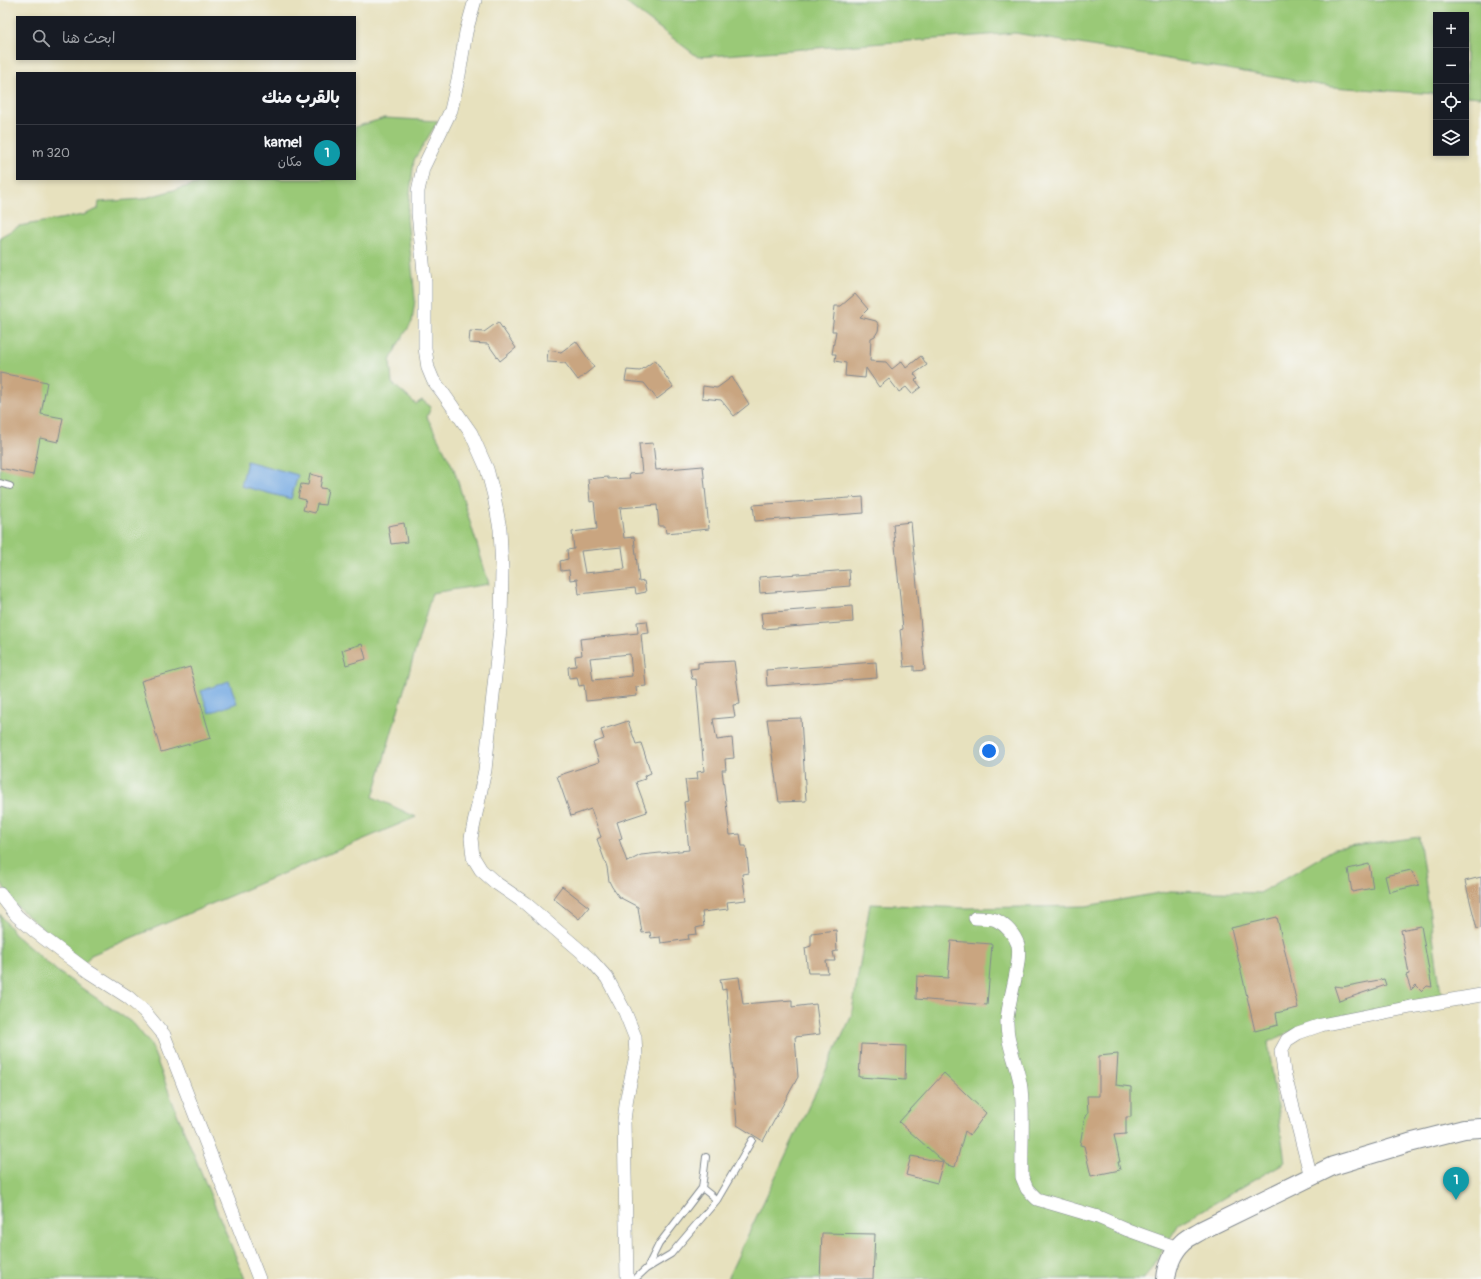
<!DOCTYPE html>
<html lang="ar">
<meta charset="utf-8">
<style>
body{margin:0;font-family:Pangolin,"Playpen Sans Arabic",sans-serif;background:#242831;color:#f1f3f6;direction:rtl}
.controls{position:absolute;right:12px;top:12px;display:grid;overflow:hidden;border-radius:0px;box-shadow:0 2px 6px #0003}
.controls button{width:36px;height:36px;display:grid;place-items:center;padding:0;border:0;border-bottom:1px solid #363941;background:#171b24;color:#f1f3f6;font:20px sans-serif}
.you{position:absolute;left:989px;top:751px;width:14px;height:14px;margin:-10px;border:3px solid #fff;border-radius:50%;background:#1a73e8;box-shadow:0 0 0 6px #1a73e833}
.badge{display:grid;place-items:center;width:26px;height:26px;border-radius:50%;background:#2563eb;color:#fff;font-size:13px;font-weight:700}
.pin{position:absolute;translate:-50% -33px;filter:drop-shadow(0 1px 2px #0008)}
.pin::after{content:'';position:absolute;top:21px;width:14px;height:12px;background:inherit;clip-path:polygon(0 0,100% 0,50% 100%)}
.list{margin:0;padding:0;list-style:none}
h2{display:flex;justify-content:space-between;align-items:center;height:52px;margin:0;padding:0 16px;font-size:17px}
h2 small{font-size:13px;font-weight:400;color:#9ea1a6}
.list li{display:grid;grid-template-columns:26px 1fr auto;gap:12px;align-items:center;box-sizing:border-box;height:56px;padding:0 16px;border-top:1px solid #363941}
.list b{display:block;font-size:15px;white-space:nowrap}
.list p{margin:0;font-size:13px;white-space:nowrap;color:#9ea1a6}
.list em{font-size:13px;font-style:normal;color:#9ea1a6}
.icon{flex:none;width:22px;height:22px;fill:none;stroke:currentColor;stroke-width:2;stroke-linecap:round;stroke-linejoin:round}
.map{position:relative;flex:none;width:1481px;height:1279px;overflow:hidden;direction:ltr}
.search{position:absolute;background:#171b24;box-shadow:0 2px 6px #0003;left:16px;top:16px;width:340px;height:44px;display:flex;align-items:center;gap:10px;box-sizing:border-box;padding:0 14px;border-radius:0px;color:#9ea1a6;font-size:15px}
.panel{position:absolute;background:#171b24;box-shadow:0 2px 6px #0003;left:16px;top:72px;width:340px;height:108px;border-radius:0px;direction:rtl}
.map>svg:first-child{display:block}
.green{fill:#9ac977;stroke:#5a7c6a}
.water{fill:#76aae3;stroke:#486ca0}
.building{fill:#c9a580;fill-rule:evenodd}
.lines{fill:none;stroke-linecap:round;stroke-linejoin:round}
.lane-casing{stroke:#81888e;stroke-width:8}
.street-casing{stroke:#81888e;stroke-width:14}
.secondary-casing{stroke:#81888e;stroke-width:20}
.lane{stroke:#fff;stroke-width:6}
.street{stroke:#fff;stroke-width:13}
.secondary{stroke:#fff;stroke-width:18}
</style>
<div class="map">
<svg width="1481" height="1279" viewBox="0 0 1481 1279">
<rect width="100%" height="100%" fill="#f6f6f2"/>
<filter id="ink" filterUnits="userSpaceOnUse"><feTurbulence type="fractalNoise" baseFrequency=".025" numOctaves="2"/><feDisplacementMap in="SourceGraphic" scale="8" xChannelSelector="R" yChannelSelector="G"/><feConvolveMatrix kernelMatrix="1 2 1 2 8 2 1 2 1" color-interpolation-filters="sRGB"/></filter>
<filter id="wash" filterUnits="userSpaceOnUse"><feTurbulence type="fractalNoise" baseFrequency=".012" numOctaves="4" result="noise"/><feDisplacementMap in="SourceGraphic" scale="16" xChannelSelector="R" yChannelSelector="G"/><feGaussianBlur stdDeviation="0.9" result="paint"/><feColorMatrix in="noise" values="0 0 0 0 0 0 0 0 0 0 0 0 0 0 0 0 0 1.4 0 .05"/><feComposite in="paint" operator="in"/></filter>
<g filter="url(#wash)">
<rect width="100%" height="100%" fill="#e7e1be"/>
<path class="green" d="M622 0H1481V97L1466 96V15H1436V94L1332 87 1015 33 698 57Z
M385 118 438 121 414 160 407 218 415 299 412 322 397 346 390 361 392 383 416 404 422 400 431 407 427 417 454 469 489 584 432 593 373 797 416 817 91 955 83 965 11 901 0 880V237L19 226 83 215 98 209 99 202 142 199 213 179H355V127Z
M1419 837 1442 1000 1308 1024 1268 1042 1285 1162 1179 1224 1144 1279H727L851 1017 870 904 965 908 1086 906 1170 891 1260 893 1334 849Z
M0 914 16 936 57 971 134 1024 151 1045 176 1111 245 1279H0Z"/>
<path class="water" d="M247 461 298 475 291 499 241 486Z
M229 681 237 703 209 713 201 691Z"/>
<g id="blocks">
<path class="building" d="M855 294 868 309 860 317 876 321 879 325 878 331 875 336 871 338 870 361 886 362 892 369 902 361 906 368 921 356 927 365 914 374 918 379 915 380 921 387 912 394 906 387 899 392 889 379 879 387 866 368 865 378 845 376 846 363 835 361 836 354H832L836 331H832L835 306H841Z
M498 322 516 348 500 361 488 344 469 343 470 331 484 332Z
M576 341 594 367 578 380 565 363 547 362 548 350 561 352Z
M655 360 673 387 657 399 644 383 625 381 627 370 640 371Z
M0 373 47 382 41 414 63 418 58 442 40 438 33 475 0 468Z
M732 377 749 404 734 416 721 400 702 398 703 386 717 388Z
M653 443 656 470 703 466 709 529 666 533 665 526H659L657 505 620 508 624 538 634 537 639 582 644 581 646 592 636 594 635 588 579 594 577 579 570 580 569 570 561 571 560 561 568 559 567 550 574 549 572 532 597 529 594 501 590 502 588 479 608 477V479L630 478 629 474 642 473 639 444ZM622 547 625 569 585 573 581 551Z
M310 474 322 477 320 488 328 489 325 505 317 504 315 513 303 510 306 500 298 498 301 484 308 485Z
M863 497 864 513 755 521 753 505Z
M911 522 925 670 914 671V666L904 667 900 630 903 629 893 524Z
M404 523 407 542 391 544 388 526Z
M849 570 850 586 760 593 759 577Z
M852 606 853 622 763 629 761 613Z
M647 621 649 633 641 634 646 686 636 687 637 696 586 701 584 685 579 686 577 677 569 678 568 667 576 666 575 656 582 655 580 639 638 633 637 622ZM630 654 632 676 593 680 590 658Z
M362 644 366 659 346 665 342 650Z
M734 661 740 704 733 705 735 717 713 719 717 740 732 738 734 758 725 759 726 770H722L730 835 740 834 742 846H746L749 873 742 874 746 900 727 902 728 909 702 912 704 926 696 928 697 934 688 935 689 939 661 943 660 937 651 938 650 932 642 933 638 907 619 897 612 887 609 881 607 867 597 839 601 837 591 809 571 816 557 776 599 762 593 743 604 739 601 730 628 721 636 744 641 743 651 773 644 776 645 779 636 782 647 812 617 822 622 838 619 839 627 862 641 855 689 850 684 802 688 801 685 780 698 779 697 772 704 771 696 679H692L690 669 698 668V663Z
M876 662 877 678 767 686 766 670Z
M190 667 211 738 161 752 141 681Z
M801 718 806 801 779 802 767 719Z
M1369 864 1373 888 1352 892 1348 869Z
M1411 870 1419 885 1389 892 1385 876Z
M1481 877V928L1477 929 1465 881Z
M562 886 589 907 579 919 553 898Z
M1277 917 1298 1008 1276 1013 1278 1025 1255 1031 1231 928Z
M1421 926 1432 987 1427 986 1422 991 1416 985 1411 990 1406 975 1409 974 1401 930Z
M836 930 837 951 833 952 835 961H826L828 973H808L805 948 811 946V933Z
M951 941 992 944 987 1005 916 999 917 976 948 978Z
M739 977 743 1004 792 1000V1007L816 1004 820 1034 795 1037 798 1077 763 1141 737 1125 726 989 722 990 720 979Z
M1384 979 1386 985 1339 1001 1334 986 1342 987Z
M861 1044 906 1046 905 1080 859 1077Z
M1118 1054 1116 1085 1131 1087V1117H1126V1134L1114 1135 1120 1162H1118L1120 1170 1091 1176 1084 1146 1080 1145 1084 1121 1088 1113 1087 1096H1099V1056Z
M944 1073 986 1113 970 1135 965 1131 955 1167 947 1165 899 1122Z
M911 1156 943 1162 937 1183 906 1175Z
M822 1233 875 1234 873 1279H820Z"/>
</g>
</g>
<g filter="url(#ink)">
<use href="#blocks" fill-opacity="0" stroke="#81888e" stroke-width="1"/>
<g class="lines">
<defs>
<path id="lane" d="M0 483 10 486
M702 1188 717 1200
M647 1268 659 1244 702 1188 706 1157
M635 1279 646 1269 671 1254 717 1200 752 1140"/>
<path id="street" d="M475 0 466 32 459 75 451 110 423 168 418 191V213L425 282V348L428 368 433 380 443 393 471 433 487 469 494 496 500 529 502 570 501 620 485 770 471 838 473 857 481 870 496 883 525 903 590 959 607 978 625 1012 635 1037 636 1056 627 1097 624 1121 627 1279
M0 894 17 916 37 933 89 972 128 997 144 1011 164 1035 259 1279
M975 918C982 918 991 918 996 920 1006 925 1015 935 1018 945 1022 963 1008 1000 1007 1020 1006 1044 1018 1065 1021 1088 1024 1117 1021 1148 1022 1177L1027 1189 1037 1199 1098 1217 1128 1230 1178 1248
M1311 1177 1284 1072 1281 1051 1287 1040 1298 1033 1321 1025 1411 1007 1481 995"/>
<path id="secondary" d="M1166 1279C1167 1266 1173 1251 1183 1242 1188 1237 1196 1234 1202 1230L1333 1166 1409 1143 1464 1129 1481 1128"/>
</defs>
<use href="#lane" class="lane-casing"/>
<use href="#street" class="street-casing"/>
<use href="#secondary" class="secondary-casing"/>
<use href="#lane" class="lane"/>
<use href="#street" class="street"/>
<use href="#secondary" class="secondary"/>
</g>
</g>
</svg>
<div class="controls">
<button>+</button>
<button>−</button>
<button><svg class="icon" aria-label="locate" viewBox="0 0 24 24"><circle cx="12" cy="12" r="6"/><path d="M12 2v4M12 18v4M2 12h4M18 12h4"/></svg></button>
<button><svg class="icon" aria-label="layers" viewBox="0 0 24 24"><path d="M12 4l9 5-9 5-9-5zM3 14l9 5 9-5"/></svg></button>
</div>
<div class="you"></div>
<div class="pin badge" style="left:1456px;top:1200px;background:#0f9aa8">1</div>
<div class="search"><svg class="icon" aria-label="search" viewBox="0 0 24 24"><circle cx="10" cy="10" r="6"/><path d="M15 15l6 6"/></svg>ابحث هنا</div>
<section class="panel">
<h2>بالقرب منك<small></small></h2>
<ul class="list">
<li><span class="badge" style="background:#0f9aa8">1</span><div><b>kamel</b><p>مكان</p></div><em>320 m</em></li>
</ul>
</section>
</div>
